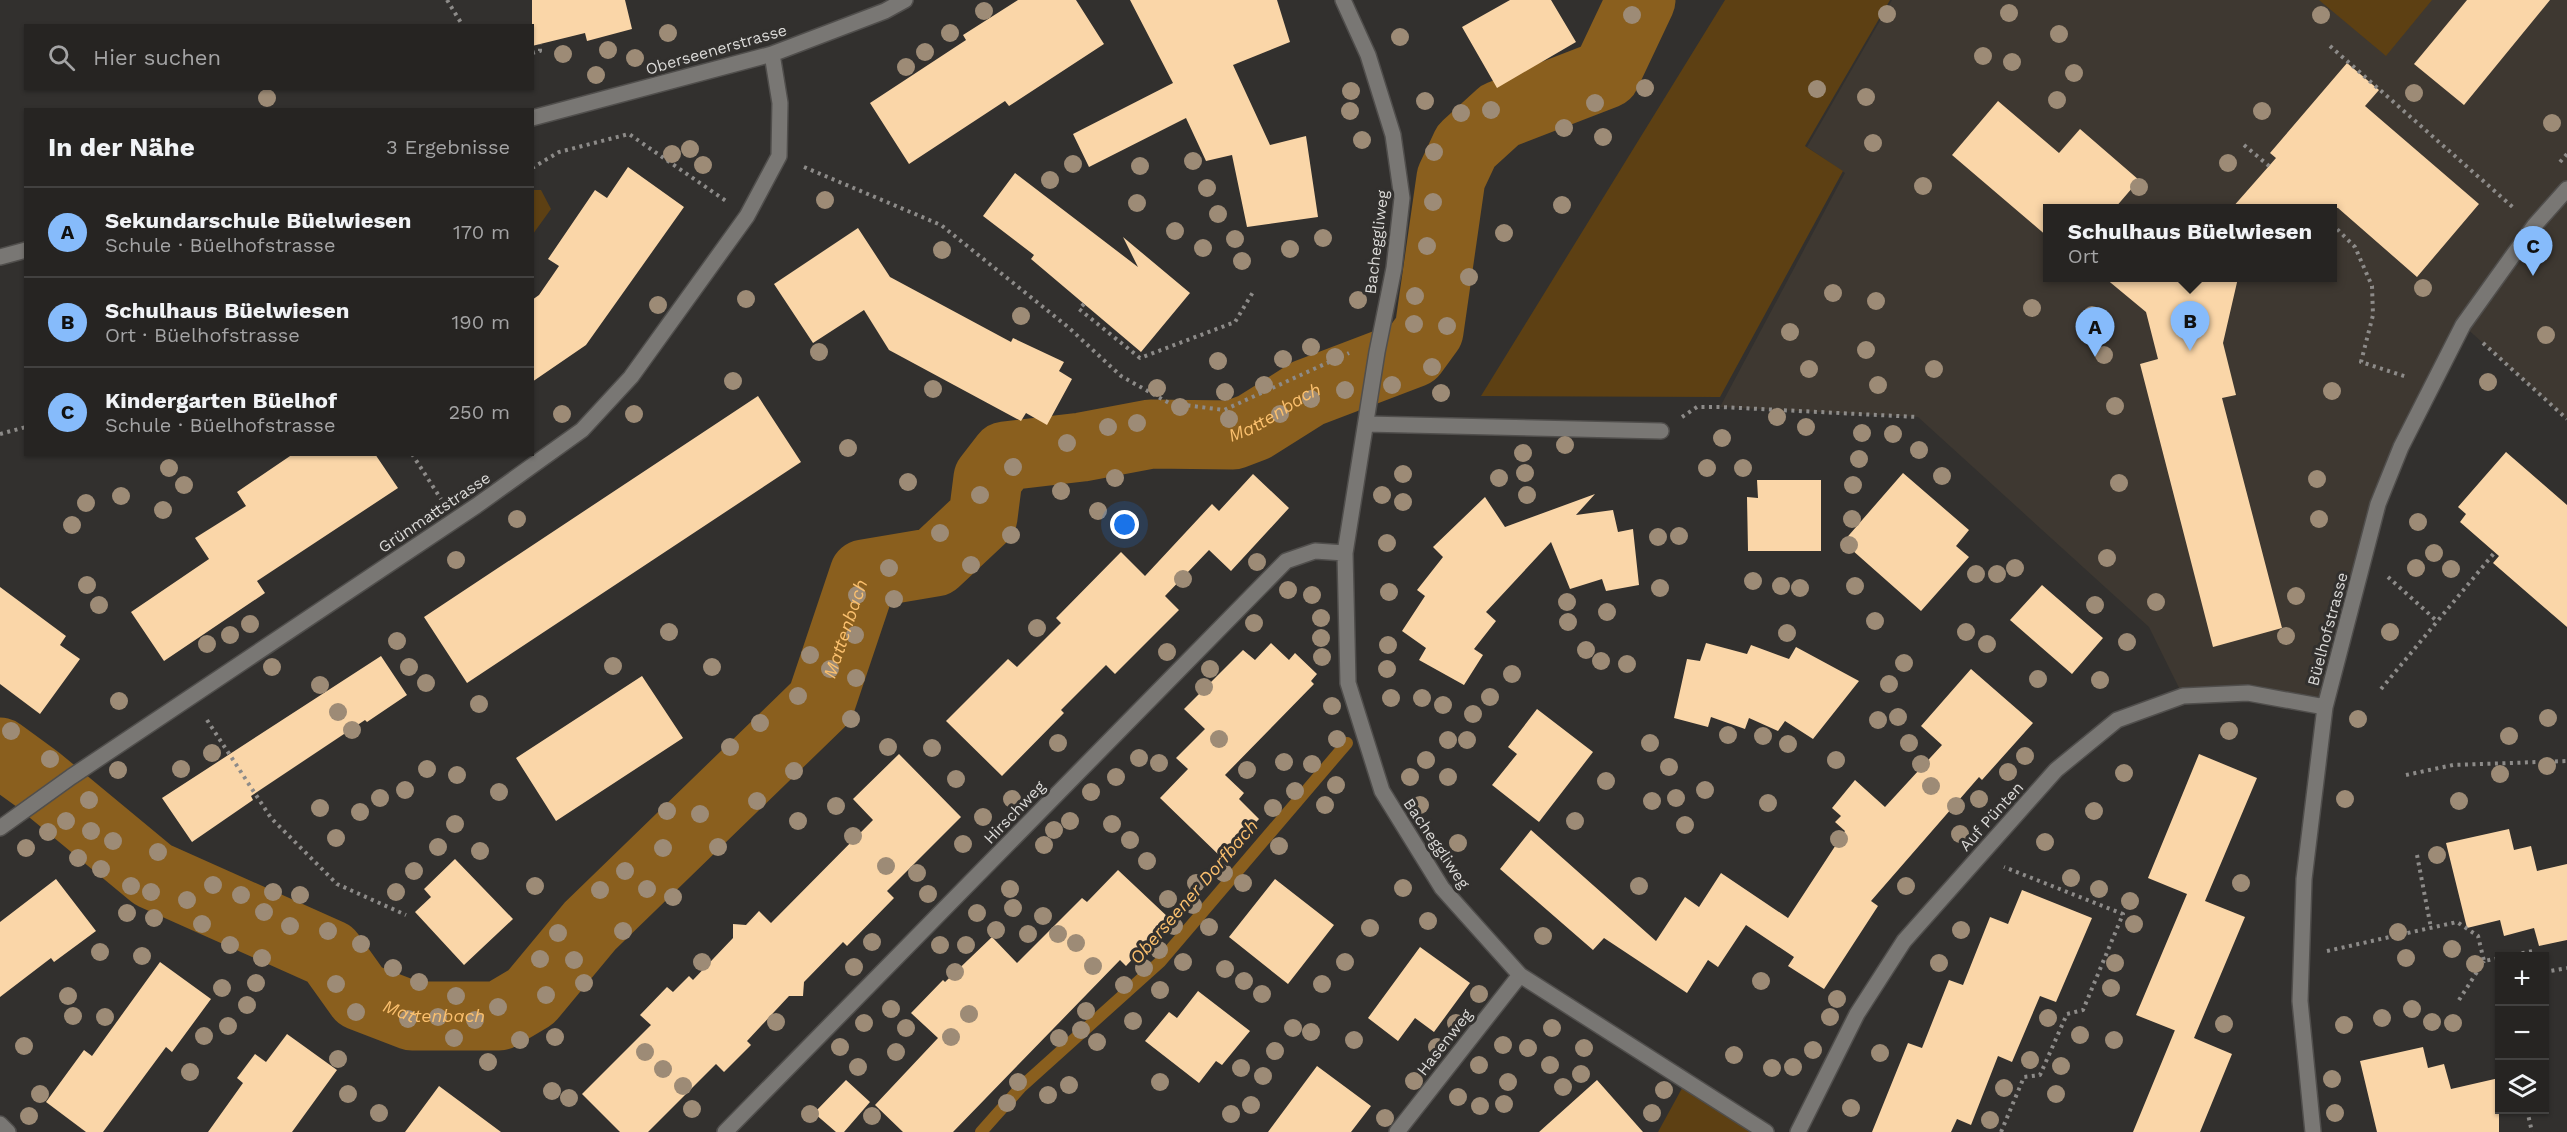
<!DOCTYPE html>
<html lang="de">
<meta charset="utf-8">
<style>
:root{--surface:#262422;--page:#2e2c2a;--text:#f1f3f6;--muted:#a4a4a5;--line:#424140;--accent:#86bbfb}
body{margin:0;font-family:"Work Sans",sans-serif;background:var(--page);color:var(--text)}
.controls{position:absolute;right:18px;bottom:18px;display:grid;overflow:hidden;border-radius:0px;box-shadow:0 2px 4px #0004}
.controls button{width:54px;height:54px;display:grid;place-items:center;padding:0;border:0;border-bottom:2px solid var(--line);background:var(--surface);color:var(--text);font:30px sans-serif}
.you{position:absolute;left:1125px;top:525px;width:21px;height:21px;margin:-15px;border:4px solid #fff;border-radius:50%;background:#1a73e8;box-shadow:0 0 0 9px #1a73e833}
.badge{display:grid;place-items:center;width:39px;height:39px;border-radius:50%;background:var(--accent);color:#111;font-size:20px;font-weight:700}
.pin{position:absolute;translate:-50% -50px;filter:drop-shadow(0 2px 3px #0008)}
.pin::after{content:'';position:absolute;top:32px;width:21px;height:18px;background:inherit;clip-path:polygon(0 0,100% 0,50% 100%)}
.popup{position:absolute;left:2043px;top:204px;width:294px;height:78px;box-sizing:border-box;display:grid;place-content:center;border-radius:0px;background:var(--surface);filter:drop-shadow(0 2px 4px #0005);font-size:20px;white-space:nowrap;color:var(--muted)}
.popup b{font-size:22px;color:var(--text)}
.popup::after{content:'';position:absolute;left:50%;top:100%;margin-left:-12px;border:12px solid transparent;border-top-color:var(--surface)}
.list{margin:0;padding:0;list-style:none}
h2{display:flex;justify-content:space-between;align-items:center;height:78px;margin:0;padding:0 24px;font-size:26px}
h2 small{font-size:20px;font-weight:400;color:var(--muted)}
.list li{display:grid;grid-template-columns:39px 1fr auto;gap:18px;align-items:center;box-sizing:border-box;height:90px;padding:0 24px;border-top:2px solid var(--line)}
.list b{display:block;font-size:22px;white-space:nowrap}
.list p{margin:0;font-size:20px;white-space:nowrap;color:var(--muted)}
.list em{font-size:20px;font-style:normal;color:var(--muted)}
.icon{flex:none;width:33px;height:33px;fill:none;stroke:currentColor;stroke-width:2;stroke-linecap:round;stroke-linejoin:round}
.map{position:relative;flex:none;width:2567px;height:1132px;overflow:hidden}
.search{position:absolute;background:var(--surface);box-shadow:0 2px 4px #0004;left:24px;top:24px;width:510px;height:66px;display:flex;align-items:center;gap:15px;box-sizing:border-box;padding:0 21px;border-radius:0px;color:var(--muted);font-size:22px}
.panel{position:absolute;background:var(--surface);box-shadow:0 2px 4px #0004;left:24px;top:108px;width:510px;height:348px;border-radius:0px}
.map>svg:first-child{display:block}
</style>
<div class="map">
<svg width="2567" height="1132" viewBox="0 0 2567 1132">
<rect width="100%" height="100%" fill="#32302e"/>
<path fill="#3e3831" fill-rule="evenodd" d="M 1892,0 L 2567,0 L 2567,419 L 2463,325 L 2401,447 L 2325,707 L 2302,702 L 2183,696 L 2149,627 L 1918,417 L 1720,407 L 1845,173 L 1807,147 ZM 2048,208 L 2332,208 L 2332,278 L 2048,278 Z"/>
<path fill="#5d4013" d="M 1725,0 L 1890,0 L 1805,146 L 1843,171 L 1720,397 L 1481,396 Z
M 2319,0 L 2432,0 L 2386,56 Z
M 533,190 L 541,190 L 551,209 L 533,234 Z
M 1686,1081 L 1766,1132 L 1658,1132 Z"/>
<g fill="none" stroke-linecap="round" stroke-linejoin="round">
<path stroke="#8a5f1e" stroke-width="12" d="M 981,1132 L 1021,1087 L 1160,962 L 1347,743"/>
<path stroke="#8a5f1e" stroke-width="69" id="s1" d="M 0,752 L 37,779 L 153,875 L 330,954 L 360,996 L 412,1016 L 499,1016 L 531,997 L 590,926 L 821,702 L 864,574 L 935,562 L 983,517 L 988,478 L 1005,456 L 1082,447 L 1151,434 L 1233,435 L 1254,427 L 1308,393 L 1413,353 L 1429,331 L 1451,178 L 1466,146 L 1500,115 L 1606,74 L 1641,0"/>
</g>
<path fill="#fad6a8" d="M 532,0 L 625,0 L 632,29 L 587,41 L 585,33 L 532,46 Z
M 1018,0 L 1076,0 L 1104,44 L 1009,106 L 1005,101 L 909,164 L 870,103 L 966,40 L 963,35 Z
M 1130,0 L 1277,0 L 1290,42 L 1233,65 L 1270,145 L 1306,136 L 1318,217 L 1247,227 L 1232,155 L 1206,161 L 1186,118 L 1089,167 L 1073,134 L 1173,83 Z
M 1510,0 L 1551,0 L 1576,42 L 1497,88 L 1462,27 Z
M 2467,0 L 2550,0 L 2464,105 L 2414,64 Z
M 2347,63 L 2379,90 L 2365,106 L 2479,204 L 2417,277 L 2338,208 L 2232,208 L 2276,158 L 2270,153 Z
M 1998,101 L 2059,153 L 2080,129 L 2139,180 L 2115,208 L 2048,208 L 2048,237 L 1952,155 Z
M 628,167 L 684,207 L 586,345 L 532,382 L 532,300 L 539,295 L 559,266 L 548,259 L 595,190 L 607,198 Z
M 1015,173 L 1138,267 L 1123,237 L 1190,293 L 1141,352 L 1031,259 L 1034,255 L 983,216 Z
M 858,228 L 890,277 L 1011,342 L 1013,338 L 1064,362 L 1059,371 L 1072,379 L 1047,425 L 1026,413 L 1021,421 L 889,350 L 864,310 L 813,343 L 774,284 Z
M 2105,278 L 2238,278 L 2223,343 L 2236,395 L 2222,398 L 2282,628 L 2213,647 L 2140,364 L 2158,359 L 2146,312 Z
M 758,396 L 801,462 L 467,683 L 424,617 Z
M 2506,452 L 2567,505 L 2567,627 L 2493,563 L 2499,556 L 2460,522 L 2466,514 L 2458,507 Z
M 293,454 L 375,454 L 398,488 L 257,581 L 265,593 L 164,661 L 131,612 L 209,559 L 195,538 L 246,506 L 237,492 Z
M 1903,473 L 1969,530 L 1956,546 L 1969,557 L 1921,611 L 1843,542 Z
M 1253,474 L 1289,508 L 1231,571 L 1209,550 L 1165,596 L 1179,610 L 1115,674 L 1106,665 L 1061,710 L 1064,713 L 1002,776 L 946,721 L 1008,659 L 1017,667 L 1061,623 L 1056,618 L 1121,552 L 1145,576 L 1212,504 L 1219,511 Z
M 1757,480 L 1821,480 L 1821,551 L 1748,551 L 1747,497 L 1758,498 Z
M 1595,494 L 1576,515 L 1613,510 L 1618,532 L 1633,529 L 1639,585 L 1606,591 L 1602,579 L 1570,589 L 1551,542 L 1486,612 L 1496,621 L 1474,649 L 1483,655 L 1464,685 L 1419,660 L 1426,648 L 1402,631 L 1425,596 L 1417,590 L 1443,557 L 1433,547 L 1485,497 L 1505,527 Z
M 2042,585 L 2103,638 L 2072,674 L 2010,620 Z
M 0,587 L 66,636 L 60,645 L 80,659 L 40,714 L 0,684 Z
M 1271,643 L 1289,660 L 1295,653 L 1317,674 L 1311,681 L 1314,684 L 1225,775 L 1244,793 L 1239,799 L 1259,819 L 1222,858 L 1160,798 L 1188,769 L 1176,758 L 1205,729 L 1184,709 L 1243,650 L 1255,660 Z
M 1706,643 L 1747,654 L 1751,645 L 1789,659 L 1796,647 L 1859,681 L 1813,739 L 1785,721 L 1778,731 L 1749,718 L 1745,729 L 1711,717 L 1708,727 L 1674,718 L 1687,659 L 1700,661 Z
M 381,656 L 407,695 L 367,722 L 365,720 L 251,796 L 253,800 L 192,842 L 162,798 Z
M 1971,669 L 2033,723 L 1982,780 L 1979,777 L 1871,901 L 1878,906 L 1824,989 L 1788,966 L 1794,957 L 1746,925 L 1718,967 L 1708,960 L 1687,993 L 1604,938 L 1593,950 L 1500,869 L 1531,830 L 1656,941 L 1685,897 L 1699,907 L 1721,873 L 1788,918 L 1845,831 L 1835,822 L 1841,816 L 1832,808 L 1855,780 L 1885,807 L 1942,745 L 1921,726 Z
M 642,676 L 683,738 L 556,821 L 516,758 Z
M 1537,709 L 1593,752 L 1539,822 L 1492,785 L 1517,754 L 1508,747 Z
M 899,754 L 961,817 L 887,891 L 894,898 L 847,946 L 843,942 L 804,982 L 803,996 L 789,996 L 747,1041 L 751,1045 L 724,1072 L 716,1064 L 648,1132 L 620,1132 L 582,1094 L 651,1025 L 640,1015 L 667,987 L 673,992 L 689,976 L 693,980 L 733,938 L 733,924 L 746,925 L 759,911 L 771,923 L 873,820 L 853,799 Z
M 2199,754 L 2257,778 L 2205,901 L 2245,917 L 2194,1038 L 2136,1015 L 2187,894 L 2148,878 Z
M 2509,829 L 2514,850 L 2531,846 L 2537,871 L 2567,864 L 2567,940 L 2539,946 L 2534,928 L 2504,936 L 2500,920 L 2467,928 L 2446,843 Z
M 455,859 L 513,919 L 464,965 L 415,912 L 431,897 L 424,889 Z
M 1118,870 L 1170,919 L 1126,966 L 1120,960 L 953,1132 L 903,1132 L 875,1105 L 938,1038 L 911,1013 L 943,980 L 945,982 L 992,937 L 1017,963 L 1082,898 L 1087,902 Z
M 56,879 L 96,931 L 54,962 L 51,958 L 0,997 L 0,922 Z
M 1275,879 L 1334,925 L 1288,984 L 1229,937 Z
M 2022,890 L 2092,918 L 2056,1002 L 2040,996 L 2012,1062 L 1998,1056 L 1971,1125 L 1957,1119 L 1951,1132 L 1872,1132 L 1908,1043 L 1922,1048 L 1949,980 L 1963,985 L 1990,917 L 2008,924 Z
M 1420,947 L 1470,983 L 1434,1032 L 1415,1018 L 1398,1041 L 1368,1018 Z
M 160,962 L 211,999 L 172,1052 L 166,1047 L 103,1132 L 86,1132 L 46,1102 L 84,1050 L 92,1056 Z
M 1198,991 L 1250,1031 L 1222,1065 L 1216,1061 L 1199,1083 L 1145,1041 L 1169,1012 L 1177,1018 Z
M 2175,1030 L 2232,1054 L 2200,1132 L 2133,1132 Z
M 287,1034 L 337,1070 L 292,1132 L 208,1132 L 243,1083 L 237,1078 L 255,1054 L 266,1062 Z
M 2423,1047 L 2428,1068 L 2444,1064 L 2451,1089 L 2499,1078 L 2499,1132 L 2377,1132 L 2360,1061 Z
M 1317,1066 L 1371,1106 L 1351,1132 L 1268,1132 Z
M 846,1080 L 870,1102 L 844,1132 L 836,1132 L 814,1113 Z
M 1597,1080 L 1643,1132 L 1539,1132 Z
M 439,1086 L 501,1132 L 405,1132 Z"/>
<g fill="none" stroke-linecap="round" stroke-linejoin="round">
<defs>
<path id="street" d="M 1343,0 L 1368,55 L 1393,135 L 1402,198 L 1394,268 L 1377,352 L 1345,553 L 1348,683 L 1382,791 L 1442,888 L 1520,975 L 1766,1132
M 532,118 L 772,54 L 885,11 L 905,0
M 0,257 L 26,250
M 1366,424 L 1661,431
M 0,828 L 71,777 L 476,506 L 582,430 L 631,377 L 747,216 L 779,156 L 780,103 L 772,54
M 0,1124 L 8,1132
M 725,1132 L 1286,561 L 1315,551 L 1345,553
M 1397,1132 L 1520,975
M 1798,1132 L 1857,1014 L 1904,941 L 2056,770 L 2117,720 L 2183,696 L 2248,693 L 2325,707
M 2313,1132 L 2300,1001 L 2304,879 L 2325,707 L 2378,504 L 2401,447 L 2463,325 L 2534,226 L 2567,189"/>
</defs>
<use href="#street" stroke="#504e4c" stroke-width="18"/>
<path stroke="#8d8b89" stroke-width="4" stroke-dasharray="3 4.5" stroke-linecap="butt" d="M 447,0 L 463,26
M 2330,46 L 2515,209
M 532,53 L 540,51 L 540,44
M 2244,145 L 2269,166
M 2560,162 L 2567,154
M 804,167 L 941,225 L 1068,327 L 1121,376 L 1169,403 L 1224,410 L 1349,353
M 532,168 L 559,152 L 629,134 L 726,201
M 2332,224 L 2355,247 L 2372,286 L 2373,315 L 2361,362 L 2407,377
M 1084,304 L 1079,309 L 1140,358 L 1235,322 L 1253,292
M 2483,343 L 2567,419
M 1682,417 L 1697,407 L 1720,407 L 1918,417
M 0,434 L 26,427
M 412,454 L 441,499
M 2388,577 L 2438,622
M 2381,689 L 2495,552
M 207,720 L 271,818 L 337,884 L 406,915
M 2406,775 L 2453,765 L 2567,761
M 2417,855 L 2431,928
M 2327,951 L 2457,922 L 2478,936 L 2484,961 L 2500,958
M 2507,956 L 2533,951 L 2534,956
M 2544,972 L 2567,968
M 2459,1000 L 2484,961
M 2527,1110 L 2532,1132
M 2001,1132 L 2024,1077 L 2040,1075 L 2067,1014 L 2083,1010 L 2123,914 L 2004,867"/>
<use href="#street" stroke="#797774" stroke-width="15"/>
</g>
<g fill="#9d8b76">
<circle cx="984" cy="11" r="9"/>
<circle cx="2009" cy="13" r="9"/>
<circle cx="1887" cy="14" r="9"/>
<circle cx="1632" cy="15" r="9"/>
<circle cx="2321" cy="15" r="9"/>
<circle cx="668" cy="33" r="9"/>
<circle cx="950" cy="33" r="9"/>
<circle cx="2059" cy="34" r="9"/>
<circle cx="1400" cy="37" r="9"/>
<circle cx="608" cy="50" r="9"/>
<circle cx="925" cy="52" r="9"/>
<circle cx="563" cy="54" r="9"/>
<circle cx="1983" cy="56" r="9"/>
<circle cx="635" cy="58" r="9"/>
<circle cx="2012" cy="62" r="9"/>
<circle cx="906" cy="67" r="9"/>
<circle cx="2074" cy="73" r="9"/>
<circle cx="596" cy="75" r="9"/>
<circle cx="1645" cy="88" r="9"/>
<circle cx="1817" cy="89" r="9"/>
<circle cx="1351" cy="91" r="9"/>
<circle cx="2414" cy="93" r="9"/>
<circle cx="1866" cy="97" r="9"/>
<circle cx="267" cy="98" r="9"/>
<circle cx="2057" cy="100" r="9"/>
<circle cx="1425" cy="101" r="9"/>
<circle cx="1595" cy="103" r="9"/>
<circle cx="1491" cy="110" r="9"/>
<circle cx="1350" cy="111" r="9"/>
<circle cx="2262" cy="111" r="9"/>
<circle cx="1461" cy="113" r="9"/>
<circle cx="2552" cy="123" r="9"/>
<circle cx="1564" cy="128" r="9"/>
<circle cx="1603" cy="137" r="9"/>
<circle cx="1362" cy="140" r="9"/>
<circle cx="1873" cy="143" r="9"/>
<circle cx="690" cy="149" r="9"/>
<circle cx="1434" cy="152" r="9"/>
<circle cx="672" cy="154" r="9"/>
<circle cx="1193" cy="161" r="9"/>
<circle cx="2228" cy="163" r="9"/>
<circle cx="1073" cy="164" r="9"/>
<circle cx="703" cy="165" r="9"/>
<circle cx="1140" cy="166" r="9"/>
<circle cx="1050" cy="180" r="9"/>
<circle cx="1923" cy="186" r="9"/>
<circle cx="2139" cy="187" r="9"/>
<circle cx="1207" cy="188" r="9"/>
<circle cx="825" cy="200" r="9"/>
<circle cx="1433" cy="202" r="9"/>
<circle cx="1137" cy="203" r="9"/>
<circle cx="1562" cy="205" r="9"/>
<circle cx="1218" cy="214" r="9"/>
<circle cx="1175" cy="231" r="9"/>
<circle cx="1504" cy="233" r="9"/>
<circle cx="1323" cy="238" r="9"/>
<circle cx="1235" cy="239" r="9"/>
<circle cx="1427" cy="246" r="9"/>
<circle cx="1203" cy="248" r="9"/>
<circle cx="1290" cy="249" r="9"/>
<circle cx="942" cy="250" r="9"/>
<circle cx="1242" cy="261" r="9"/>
<circle cx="1469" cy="277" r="9"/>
<circle cx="2423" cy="288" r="9"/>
<circle cx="1833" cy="293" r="9"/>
<circle cx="1415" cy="296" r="9"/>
<circle cx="746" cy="299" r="9"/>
<circle cx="1358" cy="300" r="9"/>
<circle cx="1876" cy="301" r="9"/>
<circle cx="658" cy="305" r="9"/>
<circle cx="2032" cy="308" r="9"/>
<circle cx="2092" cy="315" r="9"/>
<circle cx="1021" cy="316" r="9"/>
<circle cx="1414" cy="324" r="9"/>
<circle cx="1447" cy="326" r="9"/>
<circle cx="1790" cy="332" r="9"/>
<circle cx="2546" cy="335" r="9"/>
<circle cx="1311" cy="347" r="9"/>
<circle cx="1866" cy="350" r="9"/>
<circle cx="819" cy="352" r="9"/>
<circle cx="2104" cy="355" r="9"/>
<circle cx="1335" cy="357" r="9"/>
<circle cx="1283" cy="359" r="9"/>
<circle cx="1218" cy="361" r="9"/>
<circle cx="1432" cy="367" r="9"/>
<circle cx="1809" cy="369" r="9"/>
<circle cx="1934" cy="369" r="9"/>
<circle cx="733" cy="381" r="9"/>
<circle cx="2488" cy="382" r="9"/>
<circle cx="1264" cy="385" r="9"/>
<circle cx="1392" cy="385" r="9"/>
<circle cx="1878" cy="385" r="9"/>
<circle cx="1157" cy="388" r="9"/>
<circle cx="933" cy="389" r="9"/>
<circle cx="1345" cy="390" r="9"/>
<circle cx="2332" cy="391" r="9"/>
<circle cx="1225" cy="392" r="9"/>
<circle cx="1441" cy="393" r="9"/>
<circle cx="1311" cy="399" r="9"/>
<circle cx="2115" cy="406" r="9"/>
<circle cx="1180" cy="407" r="9"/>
<circle cx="562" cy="414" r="9"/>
<circle cx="634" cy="414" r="9"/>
<circle cx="1280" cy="414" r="9"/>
<circle cx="1777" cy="417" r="9"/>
<circle cx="1229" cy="419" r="9"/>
<circle cx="1137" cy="423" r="9"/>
<circle cx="1108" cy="427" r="9"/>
<circle cx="1806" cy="427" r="9"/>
<circle cx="1862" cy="433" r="9"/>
<circle cx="1893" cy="434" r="9"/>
<circle cx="1722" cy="438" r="9"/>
<circle cx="1067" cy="443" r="9"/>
<circle cx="1565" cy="445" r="9"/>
<circle cx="848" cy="448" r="9"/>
<circle cx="1919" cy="450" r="9"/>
<circle cx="1523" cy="453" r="9"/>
<circle cx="1859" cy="459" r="9"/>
<circle cx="1013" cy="467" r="9"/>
<circle cx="169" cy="468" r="9"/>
<circle cx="1707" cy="468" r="9"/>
<circle cx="1743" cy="468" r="9"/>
<circle cx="1525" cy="473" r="9"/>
<circle cx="1403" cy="474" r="9"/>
<circle cx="1942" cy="476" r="9"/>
<circle cx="1115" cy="478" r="9"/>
<circle cx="1499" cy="478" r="9"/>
<circle cx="2317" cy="479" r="9"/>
<circle cx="908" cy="482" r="9"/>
<circle cx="2119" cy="483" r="9"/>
<circle cx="184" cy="485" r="9"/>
<circle cx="1853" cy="485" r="9"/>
<circle cx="1061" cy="491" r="9"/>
<circle cx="980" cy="495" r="9"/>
<circle cx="1382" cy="495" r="9"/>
<circle cx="1527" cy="495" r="9"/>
<circle cx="121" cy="496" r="9"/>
<circle cx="1403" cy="502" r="9"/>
<circle cx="86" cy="503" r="9"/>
<circle cx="163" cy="510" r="9"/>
<circle cx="1098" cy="511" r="9"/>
<circle cx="517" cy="519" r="9"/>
<circle cx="1852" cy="519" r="9"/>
<circle cx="2319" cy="519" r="9"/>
<circle cx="2418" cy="522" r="9"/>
<circle cx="72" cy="525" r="9"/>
<circle cx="940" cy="533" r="9"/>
<circle cx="1011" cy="535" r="9"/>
<circle cx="1679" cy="536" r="9"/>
<circle cx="1658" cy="537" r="9"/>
<circle cx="1387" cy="543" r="9"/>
<circle cx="1849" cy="545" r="9"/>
<circle cx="2434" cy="553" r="9"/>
<circle cx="2107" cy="558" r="9"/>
<circle cx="456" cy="560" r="9"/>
<circle cx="1257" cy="562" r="9"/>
<circle cx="971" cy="565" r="9"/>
<circle cx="889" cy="568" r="9"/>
<circle cx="2015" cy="568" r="9"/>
<circle cx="2416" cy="568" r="9"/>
<circle cx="2451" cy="569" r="9"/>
<circle cx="1976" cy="574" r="9"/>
<circle cx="1997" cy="574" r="9"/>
<circle cx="1183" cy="579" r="9"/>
<circle cx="1753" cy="581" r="9"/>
<circle cx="87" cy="585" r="9"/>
<circle cx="1781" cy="586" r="9"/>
<circle cx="1855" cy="586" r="9"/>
<circle cx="1660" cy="588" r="9"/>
<circle cx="1800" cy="588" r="9"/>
<circle cx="1288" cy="590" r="9"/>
<circle cx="1389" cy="592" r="9"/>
<circle cx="857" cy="595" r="9"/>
<circle cx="1312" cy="595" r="9"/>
<circle cx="2296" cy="596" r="9"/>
<circle cx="894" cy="599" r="9"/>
<circle cx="1567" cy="602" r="9"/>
<circle cx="2156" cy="602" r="9"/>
<circle cx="99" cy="605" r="9"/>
<circle cx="2095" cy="605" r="9"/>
<circle cx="1607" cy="612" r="9"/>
<circle cx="1321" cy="618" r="9"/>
<circle cx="1875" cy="621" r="9"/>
<circle cx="1568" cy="622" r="9"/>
<circle cx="1254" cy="623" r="9"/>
<circle cx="250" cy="624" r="9"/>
<circle cx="1037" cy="628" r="9"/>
<circle cx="669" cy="632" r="9"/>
<circle cx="1966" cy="632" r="9"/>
<circle cx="2390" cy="632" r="9"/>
<circle cx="1787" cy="633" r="9"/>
<circle cx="230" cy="635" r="9"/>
<circle cx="855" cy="635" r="9"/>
<circle cx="2286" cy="636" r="9"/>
<circle cx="1321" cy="638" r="9"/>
<circle cx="397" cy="641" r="9"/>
<circle cx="2127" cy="642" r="9"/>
<circle cx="207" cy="644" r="9"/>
<circle cx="1987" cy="644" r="9"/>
<circle cx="1388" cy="645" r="9"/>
<circle cx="1586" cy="650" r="9"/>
<circle cx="1167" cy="652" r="9"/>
<circle cx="810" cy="655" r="9"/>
<circle cx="1322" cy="657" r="9"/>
<circle cx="1601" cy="661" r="9"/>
<circle cx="1904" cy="663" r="9"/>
<circle cx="1627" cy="664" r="9"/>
<circle cx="613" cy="666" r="9"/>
<circle cx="272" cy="667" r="9"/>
<circle cx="409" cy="667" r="9"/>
<circle cx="712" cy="667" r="9"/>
<circle cx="830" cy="669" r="9"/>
<circle cx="1210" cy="669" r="9"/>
<circle cx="1387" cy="669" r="9"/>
<circle cx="1512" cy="674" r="9"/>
<circle cx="856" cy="678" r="9"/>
<circle cx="2038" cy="679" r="9"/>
<circle cx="2100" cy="680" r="9"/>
<circle cx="426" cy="683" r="9"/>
<circle cx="1889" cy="684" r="9"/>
<circle cx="320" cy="685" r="9"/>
<circle cx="1204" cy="687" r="9"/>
<circle cx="798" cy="696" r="9"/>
<circle cx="1490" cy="697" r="9"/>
<circle cx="1391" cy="698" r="9"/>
<circle cx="1422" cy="698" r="9"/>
<circle cx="119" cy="701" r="9"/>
<circle cx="479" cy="704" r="9"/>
<circle cx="1443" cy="705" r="9"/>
<circle cx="1332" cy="706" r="9"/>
<circle cx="338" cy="712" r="9"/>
<circle cx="1473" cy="714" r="9"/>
<circle cx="1898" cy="717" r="9"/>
<circle cx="2548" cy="718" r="9"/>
<circle cx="851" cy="719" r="9"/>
<circle cx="2358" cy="719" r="9"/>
<circle cx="1878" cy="720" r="9"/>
<circle cx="760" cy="723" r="9"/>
<circle cx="352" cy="730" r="9"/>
<circle cx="11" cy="731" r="9"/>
<circle cx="2229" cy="731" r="9"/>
<circle cx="1728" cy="735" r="9"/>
<circle cx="1763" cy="736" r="9"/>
<circle cx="2509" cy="736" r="9"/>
<circle cx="1219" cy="739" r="9"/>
<circle cx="1337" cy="739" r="9"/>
<circle cx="1448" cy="740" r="9"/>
<circle cx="1467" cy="740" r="9"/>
<circle cx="1058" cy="743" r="9"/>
<circle cx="1650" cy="743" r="9"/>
<circle cx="1909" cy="743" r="9"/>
<circle cx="1788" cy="744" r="9"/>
<circle cx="730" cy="747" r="9"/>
<circle cx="888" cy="747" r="9"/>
<circle cx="932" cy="748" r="9"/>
<circle cx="212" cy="753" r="9"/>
<circle cx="2025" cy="756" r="9"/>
<circle cx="1139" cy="758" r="9"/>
<circle cx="50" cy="759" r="9"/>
<circle cx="1426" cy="760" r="9"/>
<circle cx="1836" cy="760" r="9"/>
<circle cx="1284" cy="762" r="9"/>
<circle cx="1159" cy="763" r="9"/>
<circle cx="1312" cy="764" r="9"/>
<circle cx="1921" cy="764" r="9"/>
<circle cx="2547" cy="766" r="9"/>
<circle cx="1669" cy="767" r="9"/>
<circle cx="181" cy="769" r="9"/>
<circle cx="427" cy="769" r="9"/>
<circle cx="118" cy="770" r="9"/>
<circle cx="1247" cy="770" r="9"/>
<circle cx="794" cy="771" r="9"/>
<circle cx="2008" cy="772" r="9"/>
<circle cx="2124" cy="773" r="9"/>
<circle cx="2500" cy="774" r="9"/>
<circle cx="457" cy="775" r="9"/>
<circle cx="1116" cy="777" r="9"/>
<circle cx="1410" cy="777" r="9"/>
<circle cx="1448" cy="777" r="9"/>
<circle cx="956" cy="779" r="9"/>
<circle cx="1606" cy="781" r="9"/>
<circle cx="1336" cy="785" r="9"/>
<circle cx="1931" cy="786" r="9"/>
<circle cx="405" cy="790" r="9"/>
<circle cx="1705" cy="790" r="9"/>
<circle cx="1295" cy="791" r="9"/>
<circle cx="499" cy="792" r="9"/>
<circle cx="1091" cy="792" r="9"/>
<circle cx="380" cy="798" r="9"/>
<circle cx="1676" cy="798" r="9"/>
<circle cx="1012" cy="799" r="9"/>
<circle cx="1979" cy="799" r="9"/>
<circle cx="2345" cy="799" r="9"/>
<circle cx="89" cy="800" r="9"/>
<circle cx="757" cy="801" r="9"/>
<circle cx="1652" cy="801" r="9"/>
<circle cx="2459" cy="801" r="9"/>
<circle cx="1768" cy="803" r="9"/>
<circle cx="1325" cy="805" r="9"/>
<circle cx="1420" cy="805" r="9"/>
<circle cx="836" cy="806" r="9"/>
<circle cx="1956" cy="806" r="9"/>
<circle cx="320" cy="808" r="9"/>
<circle cx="1273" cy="808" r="9"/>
<circle cx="667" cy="811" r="9"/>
<circle cx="2094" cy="811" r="9"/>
<circle cx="360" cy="812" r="9"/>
<circle cx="700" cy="814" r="9"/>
<circle cx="983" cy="817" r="9"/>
<circle cx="66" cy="821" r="9"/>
<circle cx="798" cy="821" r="9"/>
<circle cx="1070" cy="821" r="9"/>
<circle cx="1575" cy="821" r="9"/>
<circle cx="455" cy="824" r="9"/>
<circle cx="1112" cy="824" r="9"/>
<circle cx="1685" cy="825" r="9"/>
<circle cx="1054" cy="830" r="9"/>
<circle cx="91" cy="831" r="9"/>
<circle cx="48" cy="832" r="9"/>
<circle cx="1960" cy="834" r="9"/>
<circle cx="853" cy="836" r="9"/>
<circle cx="336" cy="838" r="9"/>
<circle cx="1839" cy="839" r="9"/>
<circle cx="1130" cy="840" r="9"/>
<circle cx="113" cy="841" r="9"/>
<circle cx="2045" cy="842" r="9"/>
<circle cx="1458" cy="843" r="9"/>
<circle cx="963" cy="844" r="9"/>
<circle cx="1044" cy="845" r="9"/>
<circle cx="1279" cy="846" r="9"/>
<circle cx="438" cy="847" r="9"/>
<circle cx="718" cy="847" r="9"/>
<circle cx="26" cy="848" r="9"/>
<circle cx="663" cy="848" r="9"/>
<circle cx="480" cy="851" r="9"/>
<circle cx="158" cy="852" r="9"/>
<circle cx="2437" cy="855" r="9"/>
<circle cx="78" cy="858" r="9"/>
<circle cx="1147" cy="861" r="9"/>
<circle cx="886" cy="866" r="9"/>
<circle cx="101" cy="869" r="9"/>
<circle cx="414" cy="871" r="9"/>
<circle cx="625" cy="871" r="9"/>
<circle cx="917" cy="873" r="9"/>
<circle cx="1224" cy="873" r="9"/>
<circle cx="2071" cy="878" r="9"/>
<circle cx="1196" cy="883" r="9"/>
<circle cx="1243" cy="883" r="9"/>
<circle cx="2241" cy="883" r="9"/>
<circle cx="213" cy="885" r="9"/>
<circle cx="131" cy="886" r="9"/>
<circle cx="535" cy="886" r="9"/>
<circle cx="1639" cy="886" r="9"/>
<circle cx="1906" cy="886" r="9"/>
<circle cx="1403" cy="888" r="9"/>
<circle cx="647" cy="889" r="9"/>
<circle cx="1010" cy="889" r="9"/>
<circle cx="2099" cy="889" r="9"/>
<circle cx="600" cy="890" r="9"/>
<circle cx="151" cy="892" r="9"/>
<circle cx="273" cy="892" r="9"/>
<circle cx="396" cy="892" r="9"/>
<circle cx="928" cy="894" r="9"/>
<circle cx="241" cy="895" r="9"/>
<circle cx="300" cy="895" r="9"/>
<circle cx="673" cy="897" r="9"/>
<circle cx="1168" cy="899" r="9"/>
<circle cx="187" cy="900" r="9"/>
<circle cx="2130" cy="901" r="9"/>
<circle cx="1193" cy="905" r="9"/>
<circle cx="1013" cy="908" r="9"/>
<circle cx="264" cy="912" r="9"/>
<circle cx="127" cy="913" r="9"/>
<circle cx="977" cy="913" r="9"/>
<circle cx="1043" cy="916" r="9"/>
<circle cx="154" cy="918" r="9"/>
<circle cx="1428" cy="921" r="9"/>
<circle cx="202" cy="924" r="9"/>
<circle cx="2134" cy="924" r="9"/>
<circle cx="290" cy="926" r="9"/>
<circle cx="1174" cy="926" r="9"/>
<circle cx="1209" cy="927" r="9"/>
<circle cx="1370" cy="928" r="9"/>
<circle cx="996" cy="930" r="9"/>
<circle cx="1961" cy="930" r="9"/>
<circle cx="328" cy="931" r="9"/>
<circle cx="623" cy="931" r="9"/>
<circle cx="2398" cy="932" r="9"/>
<circle cx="558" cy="933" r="9"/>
<circle cx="1028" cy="934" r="9"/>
<circle cx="1058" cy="934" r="9"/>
<circle cx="1543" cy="936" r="9"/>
<circle cx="872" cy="942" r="9"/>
<circle cx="1076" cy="943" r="9"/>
<circle cx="361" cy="944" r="9"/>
<circle cx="230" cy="945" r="9"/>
<circle cx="940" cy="945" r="9"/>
<circle cx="966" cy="945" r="9"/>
<circle cx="2452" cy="949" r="9"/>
<circle cx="1159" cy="950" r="9"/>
<circle cx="100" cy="952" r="9"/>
<circle cx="142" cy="956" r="9"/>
<circle cx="262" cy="958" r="9"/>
<circle cx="2406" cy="958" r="9"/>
<circle cx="540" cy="959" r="9"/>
<circle cx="574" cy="960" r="9"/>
<circle cx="702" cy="962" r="9"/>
<circle cx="1183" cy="962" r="9"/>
<circle cx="1345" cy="962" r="9"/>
<circle cx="1939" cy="963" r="9"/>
<circle cx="2115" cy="963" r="9"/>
<circle cx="2475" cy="964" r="9"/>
<circle cx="1093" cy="966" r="9"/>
<circle cx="854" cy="967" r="9"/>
<circle cx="393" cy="968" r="9"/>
<circle cx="1144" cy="968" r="9"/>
<circle cx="1225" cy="969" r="9"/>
<circle cx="955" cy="972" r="9"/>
<circle cx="1244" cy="981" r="9"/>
<circle cx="1761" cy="981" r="9"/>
<circle cx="419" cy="982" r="9"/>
<circle cx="256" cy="983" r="9"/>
<circle cx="584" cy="983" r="9"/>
<circle cx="336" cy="984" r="9"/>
<circle cx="1322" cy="984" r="9"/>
<circle cx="1124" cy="985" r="9"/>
<circle cx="222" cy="988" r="9"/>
<circle cx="2111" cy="988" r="9"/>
<circle cx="1160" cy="990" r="9"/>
<circle cx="1262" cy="994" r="9"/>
<circle cx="1479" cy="994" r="9"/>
<circle cx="546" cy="995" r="9"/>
<circle cx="68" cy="996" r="9"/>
<circle cx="456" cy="996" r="9"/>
<circle cx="1837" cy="999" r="9"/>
<circle cx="247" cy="1005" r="9"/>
<circle cx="498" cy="1007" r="9"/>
<circle cx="891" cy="1009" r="9"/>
<circle cx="2412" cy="1009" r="9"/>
<circle cx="1086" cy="1011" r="9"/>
<circle cx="356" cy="1012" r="9"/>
<circle cx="969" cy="1014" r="9"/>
<circle cx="73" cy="1016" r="9"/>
<circle cx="105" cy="1017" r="9"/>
<circle cx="438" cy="1017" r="9"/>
<circle cx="1830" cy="1017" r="9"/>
<circle cx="2048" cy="1018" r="9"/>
<circle cx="2382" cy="1018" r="9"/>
<circle cx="408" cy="1019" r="9"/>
<circle cx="475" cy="1020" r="9"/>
<circle cx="1133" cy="1021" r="9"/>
<circle cx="776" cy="1022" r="9"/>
<circle cx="2432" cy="1022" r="9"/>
<circle cx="864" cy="1023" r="9"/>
<circle cx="1456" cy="1023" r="9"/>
<circle cx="2453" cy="1023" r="9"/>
<circle cx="2224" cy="1024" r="9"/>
<circle cx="2344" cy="1025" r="9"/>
<circle cx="228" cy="1026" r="9"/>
<circle cx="906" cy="1028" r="9"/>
<circle cx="1293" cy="1028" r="9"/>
<circle cx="1552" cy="1028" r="9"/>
<circle cx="1081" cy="1030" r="9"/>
<circle cx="1311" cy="1032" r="9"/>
<circle cx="2080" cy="1035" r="9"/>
<circle cx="204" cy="1036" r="9"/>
<circle cx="555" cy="1037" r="9"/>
<circle cx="951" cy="1037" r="9"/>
<circle cx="454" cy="1038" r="9"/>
<circle cx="1059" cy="1038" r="9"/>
<circle cx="520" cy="1040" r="9"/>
<circle cx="1354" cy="1040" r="9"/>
<circle cx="2114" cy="1040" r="9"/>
<circle cx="1097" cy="1042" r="9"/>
<circle cx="1503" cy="1045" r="9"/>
<circle cx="24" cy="1046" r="9"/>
<circle cx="840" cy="1047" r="9"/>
<circle cx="1437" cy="1047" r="9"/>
<circle cx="1528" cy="1048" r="9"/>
<circle cx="1584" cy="1048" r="9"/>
<circle cx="1813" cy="1050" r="9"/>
<circle cx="1275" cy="1051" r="9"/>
<circle cx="645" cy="1052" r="9"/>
<circle cx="896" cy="1052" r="9"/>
<circle cx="1880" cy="1053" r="9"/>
<circle cx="1734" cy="1055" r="9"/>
<circle cx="338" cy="1059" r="9"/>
<circle cx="2030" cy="1060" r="9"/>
<circle cx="488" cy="1062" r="9"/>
<circle cx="1479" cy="1065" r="9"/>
<circle cx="1550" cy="1065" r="9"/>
<circle cx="2061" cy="1066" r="9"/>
<circle cx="858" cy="1067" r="9"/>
<circle cx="1793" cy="1067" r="9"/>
<circle cx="1241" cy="1068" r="9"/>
<circle cx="1772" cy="1068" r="9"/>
<circle cx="663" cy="1069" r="9"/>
<circle cx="190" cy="1072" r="9"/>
<circle cx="1581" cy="1074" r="9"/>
<circle cx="1263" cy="1076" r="9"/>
<circle cx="2332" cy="1079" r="9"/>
<circle cx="1414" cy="1081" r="9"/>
<circle cx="1018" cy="1082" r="9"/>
<circle cx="1160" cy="1082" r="9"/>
<circle cx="1508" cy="1082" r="9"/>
<circle cx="1069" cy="1085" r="9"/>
<circle cx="683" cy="1086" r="9"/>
<circle cx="1563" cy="1087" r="9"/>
<circle cx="2004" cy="1088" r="9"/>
<circle cx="1664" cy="1090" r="9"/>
<circle cx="552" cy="1091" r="9"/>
<circle cx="40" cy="1094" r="9"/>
<circle cx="348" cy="1094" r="9"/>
<circle cx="2056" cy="1094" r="9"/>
<circle cx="1048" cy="1095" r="9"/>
<circle cx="1458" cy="1097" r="9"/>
<circle cx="569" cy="1098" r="9"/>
<circle cx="1007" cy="1103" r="9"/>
<circle cx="1504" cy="1104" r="9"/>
<circle cx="1251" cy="1105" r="9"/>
<circle cx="1480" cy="1106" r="9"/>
<circle cx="1851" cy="1108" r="9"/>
<circle cx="692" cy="1109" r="9"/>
<circle cx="379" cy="1113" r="9"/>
<circle cx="1652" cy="1113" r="9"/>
<circle cx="2335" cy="1113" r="9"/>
<circle cx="810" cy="1114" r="9"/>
<circle cx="1231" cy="1114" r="9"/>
<circle cx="29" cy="1116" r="9"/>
<circle cx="872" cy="1116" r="9"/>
<circle cx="1385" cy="1118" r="9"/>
<circle cx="1990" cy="1120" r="9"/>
</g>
<g text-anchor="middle" stroke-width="6" stroke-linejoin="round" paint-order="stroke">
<g font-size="16" fill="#dad9d7" stroke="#32302e">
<text transform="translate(716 49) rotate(-16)" y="6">Oberseenerstrasse</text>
<text transform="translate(1376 242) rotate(-83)" y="6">Bacheggliweg</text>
<text transform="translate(434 512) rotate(-34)" y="6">Grünmattstrasse</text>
<text transform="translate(2327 629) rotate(-75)" y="6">Büelhofstrasse</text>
<text transform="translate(1014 812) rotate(-46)" y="6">Hirschweg</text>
<text transform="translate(1991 816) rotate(-48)" y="6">Auf Pünten</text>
<text transform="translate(1437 843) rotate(56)" y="6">Bacheggliweg</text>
<text transform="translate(1444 1042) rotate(-52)" y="6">Hasenweg</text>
</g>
<g font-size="18" font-style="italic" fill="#fbc06e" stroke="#32302e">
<text dy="6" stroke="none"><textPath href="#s1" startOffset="1653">Mattenbach</textPath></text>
<text dy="6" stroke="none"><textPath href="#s1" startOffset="1113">Mattenbach</textPath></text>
<text transform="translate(1194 892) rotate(-49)" y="6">Oberseener Dorfbach</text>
<text dy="6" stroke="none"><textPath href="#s1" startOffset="519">Mattenbach</textPath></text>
</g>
</g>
</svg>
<div class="controls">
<button>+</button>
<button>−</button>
<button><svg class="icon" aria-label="layers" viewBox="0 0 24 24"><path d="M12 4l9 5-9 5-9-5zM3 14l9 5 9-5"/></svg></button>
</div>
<div class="you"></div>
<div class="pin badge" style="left:2095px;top:357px">A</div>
<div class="pin badge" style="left:2190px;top:351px">B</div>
<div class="popup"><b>Schulhaus Büelwiesen</b>Ort</div>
<div class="pin badge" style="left:2533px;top:276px">C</div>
<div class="search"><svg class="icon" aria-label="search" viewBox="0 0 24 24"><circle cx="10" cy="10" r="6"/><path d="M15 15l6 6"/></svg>Hier suchen</div>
<section class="panel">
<h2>In der Nähe<small>3 Ergebnisse</small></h2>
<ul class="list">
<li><span class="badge">A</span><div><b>Sekundarschule Büelwiesen</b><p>Schule · Büelhofstrasse</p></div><em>170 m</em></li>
<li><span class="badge">B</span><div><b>Schulhaus Büelwiesen</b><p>Ort · Büelhofstrasse</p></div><em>190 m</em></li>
<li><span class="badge">C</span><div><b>Kindergarten Büelhof</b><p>Schule · Büelhofstrasse</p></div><em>250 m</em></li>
</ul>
</section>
</div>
